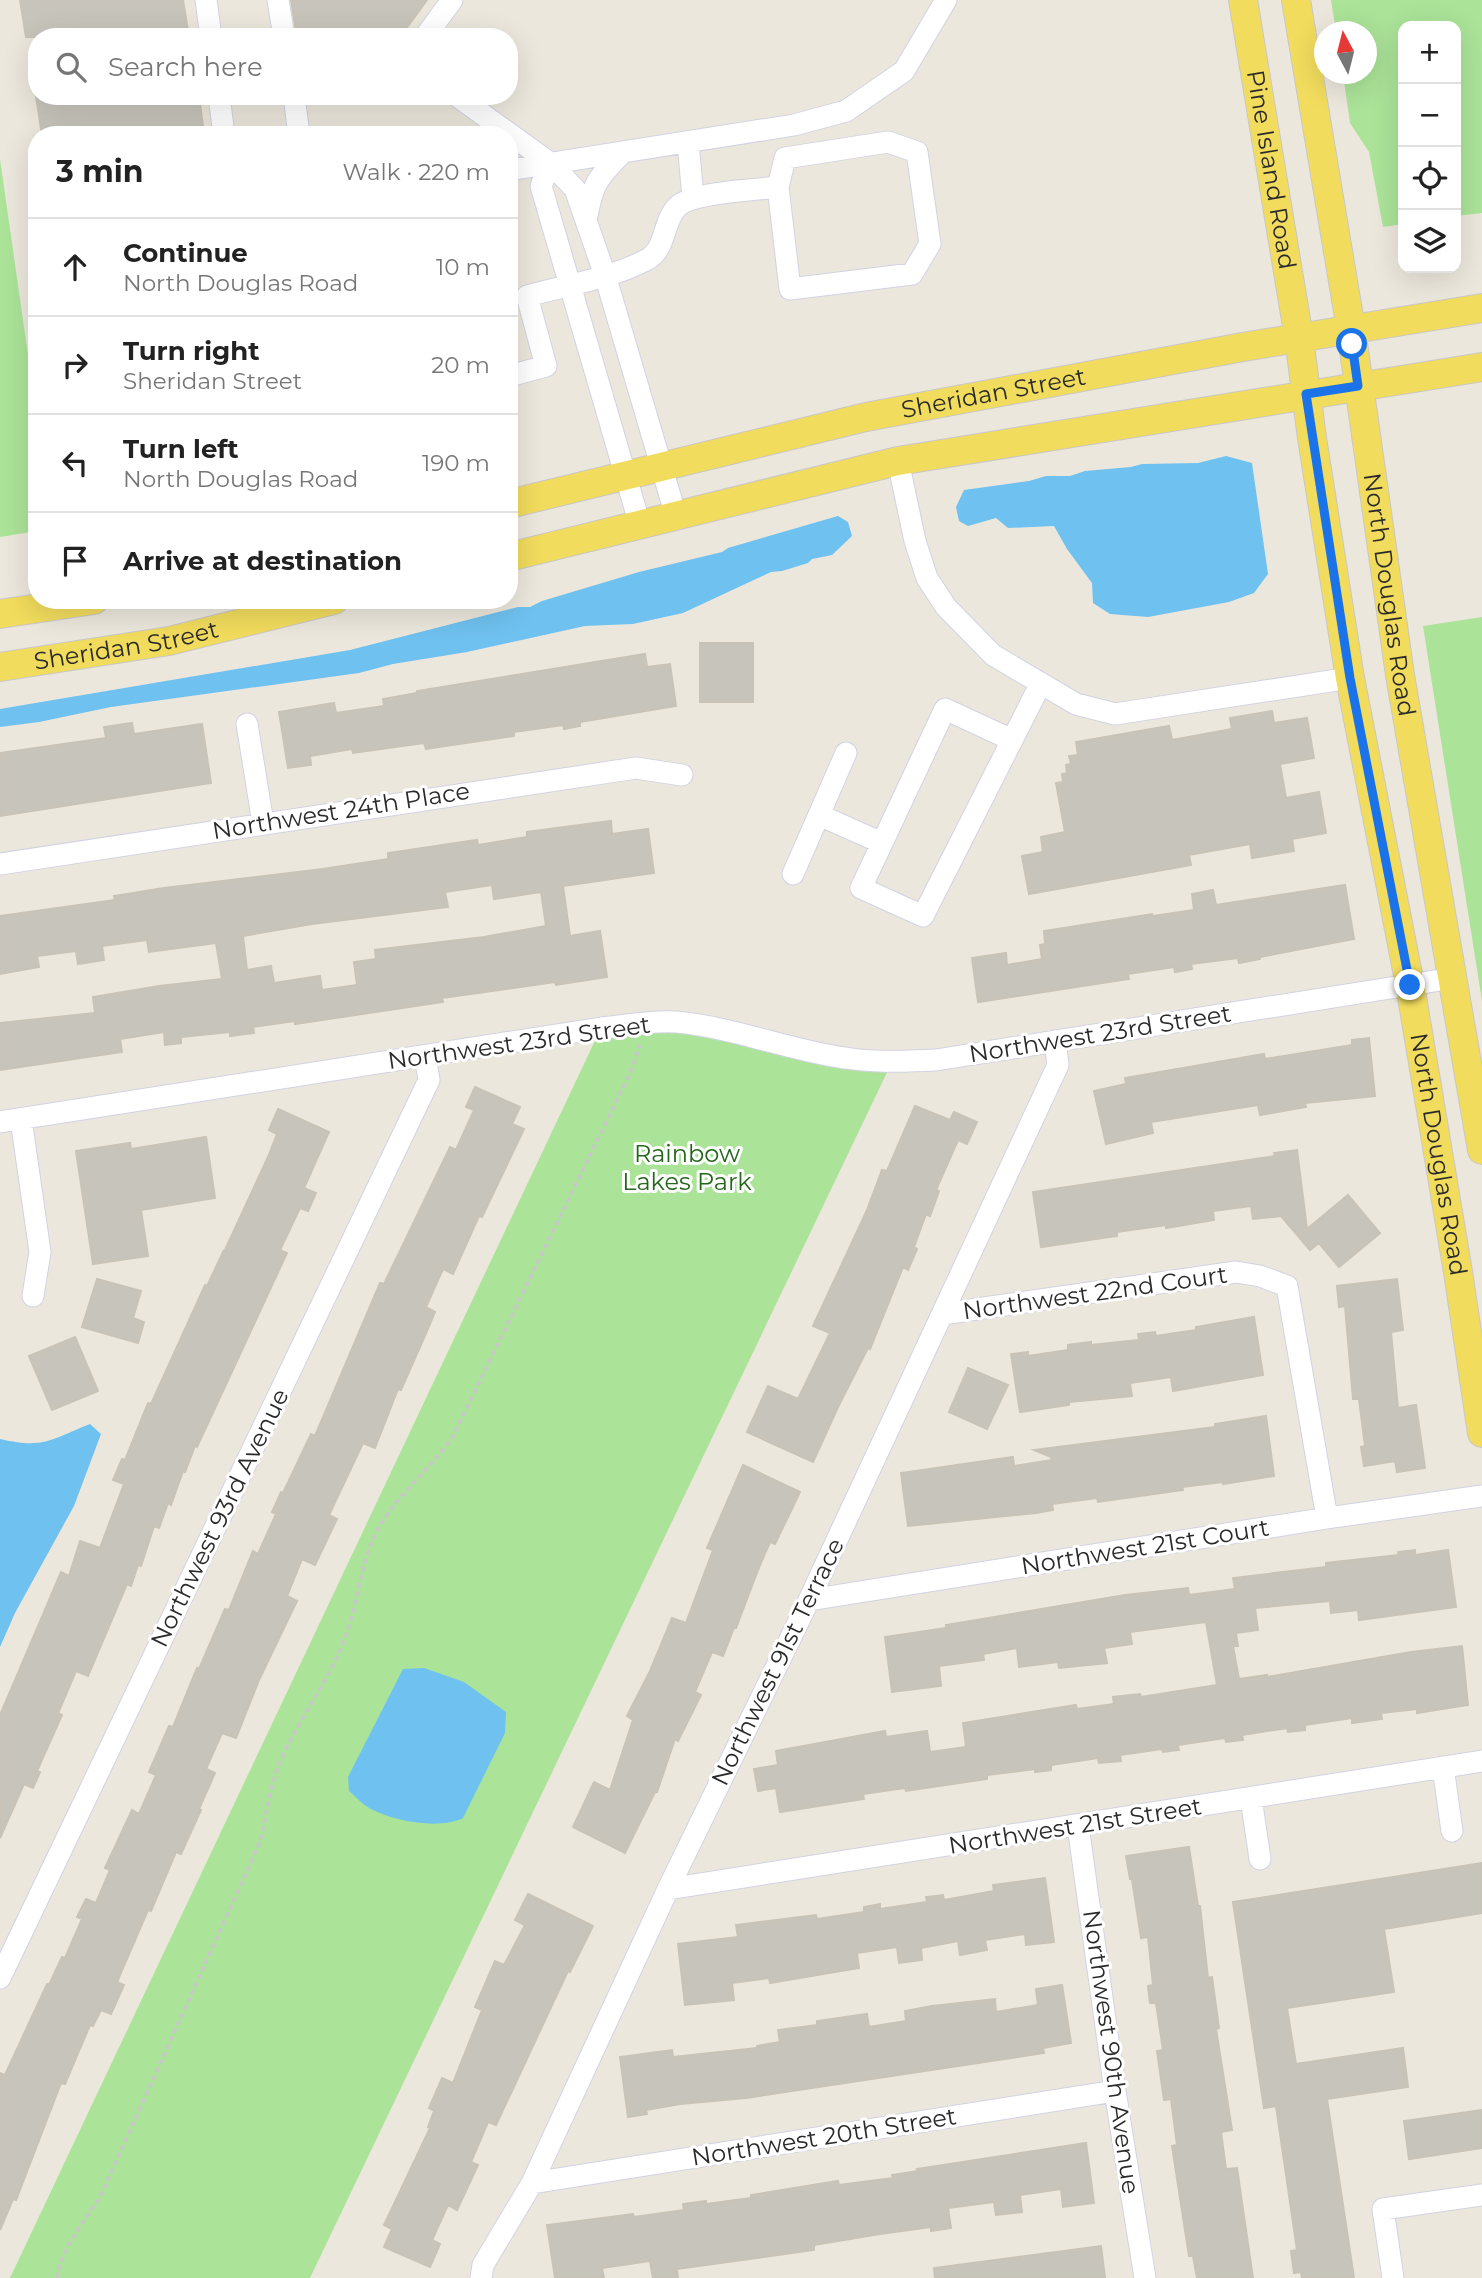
<!DOCTYPE html>
<meta charset="utf-8">
<style>
:root{--surface:#fff;--page:#f6f6f6;--text:#222;--muted:#767676;--line:#e0e0e0}
body{margin:0;font-family:Montserrat,sans-serif;background:var(--page);color:var(--text)}
.controls{position:absolute;right:21px;top:21px;display:grid;overflow:hidden;border-radius:14px;box-shadow:0 7px 28px #0002}
.controls button{width:63px;height:63px;display:grid;place-items:center;padding:0;border:0;border-bottom:2px solid var(--line);background:var(--surface);color:var(--text);font:35px sans-serif}
.compass{position:absolute;left:1314px;top:21px;width:63px;height:63px;border-radius:50%;background:var(--surface);box-shadow:0 7px 28px #0002;rotate:353deg}
.stop{position:absolute;width:21px;height:21px;margin:-16px;border:5px solid #1a73e8;border-radius:50%;background:#fff}
.stop.end{background:#1a73e8;border-color:#fff;box-shadow:0 2px 7px #0008}
.list{margin:0;padding:0;list-style:none}
h2{display:flex;justify-content:space-between;align-items:center;height:91px;margin:0;padding:0 28px;font-size:30px}
h2 small{font-size:23px;font-weight:400;color:var(--muted)}
.list li{display:grid;grid-template-columns:46px 1fr auto;gap:21px;align-items:center;box-sizing:border-box;height:98px;padding:0 28px;border-top:2px solid var(--line)}
.list b{display:block;font-size:26px;white-space:nowrap}
.list p{margin:0;font-size:23px;white-space:nowrap;color:var(--muted)}
.list em{font-size:23px;font-style:normal;color:var(--muted)}
.icon{flex:none;width:38px;height:38px;fill:none;stroke:currentColor;stroke-width:2;stroke-linecap:round;stroke-linejoin:round}
.map{position:relative;flex:none;width:1482px;height:2278px;overflow:hidden}
.search{position:absolute;background:var(--surface);box-shadow:0 7px 28px #0002;left:28px;top:28px;width:490px;height:77px;display:flex;align-items:center;gap:18px;box-sizing:border-box;padding:0 24px;border-radius:28px;color:var(--muted);font-size:26px}
.panel{position:absolute;background:var(--surface);box-shadow:0 7px 28px #0002;left:28px;top:126px;width:490px;height:483px;border-radius:28px}
.map>svg:first-child{display:block}
</style>
<div class="map">
<svg width="1482" height="2278" viewBox="0 0 1482 2278">
<rect width="100%" height="100%" fill="#ece7dc"/>
<path fill="#abe398" d="M 1331,0 L 1482,0 L 1482,213 L 1456,216 L 1456,26 L 1403,26 L 1403,224 L 1383,227 L 1369,152 L 1350,123 L 1343,74 L 1366,74 L 1366,32 L 1336,31 Z
M 0,159 L 37,418 L 37,531 L 0,537 Z
M 1482,617 L 1482,1001 L 1423,626 Z
M 647,1023 L 892,1062 L 310,2278 L 10,2278 L 601,1028 Z"/>
<path fill="#6fc1ef" d="M 1226,456 L 1252,463 L 1268,574 L 1254,593 L 1229,602 L 1148,617 L 1110,614 L 1093,603 L 1092,583 L 1067,549 L 1054,526 L 1008,528 L 996,518 L 968,526 L 959,521 L 956,507 L 964,490 L 1029,481 L 1046,476 L 1070,476 L 1085,471 L 1131,467 L 1142,464 L 1198,463 Z
M 838,516 L 848,522 L 852,536 L 832,555 L 812,559 L 808,563 L 782,571 L 771,572 L 683,613 L 633,624 L 585,626 L 467,652 L 393,664 L 359,673 L 111,707 L 39,722 L 0,727 L 0,709 L 350,650 L 518,607 L 530,607 L 542,601 L 639,572 L 722,552 L 728,548 Z
M 90,1424 L 101,1434 L 74,1506 L 15,1613 L 0,1647 L 0,1439 C 44,1449 50,1440 90,1424 Z
M 424,1668 L 464,1682 L 506,1712 L 505,1733 L 463,1818 C 439,1830 394,1821 371,1809 C 363,1805 356,1797 349,1791 L 348,1777 L 403,1669 Z"/>
<path fill="#c7c5bb" stroke="#c8c3b6" stroke-width="2" fill-rule="evenodd" d="M 20,0 L 183,0 L 189,37 L 26,37 Z
M 291,0 L 427,0 L 400,37 L 297,37 Z
M 36,96 L 199,96 L 203,126 L 148,135 L 42,135 Z
M 700,643 L 753,643 L 753,702 L 700,702 Z
M 645,654 L 647,667 L 670,664 L 676,706 L 580,722 L 580,726 L 564,729 L 563,725 L 514,732 L 514,736 L 426,749 L 424,743 L 353,753 L 352,749 L 310,756 L 311,765 L 288,768 L 279,712 L 334,703 L 336,713 L 384,706 L 383,699 L 417,693 L 417,691 Z
M 1272,711 L 1274,723 L 1307,718 L 1314,758 L 1280,764 L 1286,798 L 1319,792 L 1326,833 L 1292,839 L 1294,851 L 1252,858 L 1250,844 L 1189,855 L 1191,865 L 1029,894 L 1022,856 L 1043,852 L 1041,837 L 1065,832 L 1056,783 L 1063,782 L 1062,774 L 1067,773 L 1066,765 L 1071,764 L 1069,756 L 1078,755 L 1076,742 L 1169,726 L 1172,740 L 1232,729 L 1230,718 Z
M 132,723 L 134,734 L 202,724 L 211,783 L 0,816 L 0,753 L 106,738 L 104,727 Z
M 611,821 L 612,834 L 648,829 L 654,873 L 563,886 L 570,936 L 600,931 L 607,977 L 556,985 L 555,982 L 442,998 L 443,1002 L 295,1024 L 295,1021 L 253,1027 L 254,1033 L 230,1036 L 230,1032 L 181,1037 L 181,1043 L 165,1045 L 164,1032 L 120,1039 L 122,1052 L 0,1070 L 0,1023 L 95,1013 L 93,997 L 159,986 L 222,979 L 216,943 L 149,952 L 147,940 L 102,946 L 104,960 L 78,964 L 76,951 L 37,956 L 39,967 L 0,974 L 0,916 L 115,900 L 114,896 L 164,888 L 323,869 L 388,859 L 388,853 L 477,840 L 478,845 L 527,837 L 527,832 ZM 492,885 L 494,899 L 541,892 L 546,926 L 484,937 L 375,950 L 376,959 L 354,962 L 357,985 L 322,990 L 320,976 L 274,983 L 271,966 L 247,970 L 243,936 L 312,924 L 448,907 L 445,892 Z
M 1345,885 L 1354,939 L 1260,957 L 1260,959 L 1239,963 L 1238,958 L 1191,964 L 1192,969 L 1175,972 L 1174,967 L 1128,974 L 1129,979 L 978,1002 L 972,958 L 1006,953 L 1007,965 L 1042,959 L 1040,945 L 1045,944 L 1044,931 L 1152,914 L 1153,916 L 1194,910 L 1192,894 L 1213,890 L 1216,905 Z
M 1369,1038 L 1375,1096 L 1305,1103 L 1306,1107 L 1260,1115 L 1258,1105 L 1151,1122 L 1153,1133 L 1106,1144 L 1094,1091 L 1126,1084 L 1125,1078 L 1264,1054 L 1265,1059 L 1352,1045 L 1352,1040 Z
M 475,1087 L 520,1107 L 512,1124 L 524,1129 L 482,1217 L 479,1216 L 453,1274 L 443,1269 L 426,1307 L 435,1312 L 427,1331 L 401,1390 L 398,1389 L 375,1448 L 363,1443 L 329,1515 L 337,1519 L 315,1565 L 302,1559 L 287,1596 L 297,1601 L 259,1680 L 236,1738 L 222,1733 L 206,1769 L 215,1773 L 199,1809 L 201,1810 L 181,1854 L 176,1852 L 151,1911 L 148,1910 L 117,1982 L 124,1985 L 111,2014 L 101,2010 L 93,2026 L 90,2025 L 65,2084 L 61,2083 L 16,2200 L 13,2199 L 0,2230 L 0,2073 L 5,2075 L 47,1984 L 49,1985 L 62,1957 L 65,1958 L 82,1919 L 77,1917 L 86,1899 L 96,1903 L 110,1870 L 105,1868 L 132,1810 L 139,1814 L 156,1775 L 149,1772 L 169,1726 L 173,1727 L 197,1668 L 199,1669 L 225,1609 L 229,1610 L 253,1551 L 258,1554 L 276,1514 L 272,1512 L 281,1492 L 283,1493 L 311,1434 L 315,1436 L 380,1283 L 384,1284 L 450,1147 L 456,1150 L 474,1110 L 466,1107 Z
M 915,1106 L 950,1120 L 954,1112 L 977,1122 L 967,1144 L 958,1140 L 936,1190 L 939,1191 L 930,1216 L 926,1214 L 914,1247 L 917,1249 L 908,1270 L 903,1267 L 870,1349 L 868,1348 L 839,1405 L 813,1462 L 747,1432 L 768,1386 L 798,1399 L 830,1333 L 813,1326 L 867,1210 L 882,1170 L 887,1171 Z
M 278,1109 L 329,1132 L 304,1188 L 316,1193 L 308,1211 L 300,1208 L 280,1250 L 287,1253 L 197,1447 L 195,1446 L 185,1472 L 183,1471 L 171,1505 L 168,1503 L 159,1528 L 154,1526 L 141,1566 L 138,1565 L 131,1586 L 127,1584 L 88,1676 L 76,1671 L 58,1713 L 62,1715 L 37,1771 L 40,1772 L 33,1788 L 24,1784 L 0,1838 L 0,1715 L 61,1572 L 69,1576 L 80,1541 L 100,1548 L 124,1484 L 113,1480 L 122,1459 L 125,1460 L 148,1403 L 151,1404 L 205,1285 L 207,1286 L 224,1250 L 224,1252 L 268,1157 L 277,1134 L 269,1130 Z
M 206,1137 L 215,1198 L 141,1210 L 148,1256 L 93,1264 L 76,1151 L 130,1143 L 131,1149 Z
M 1297,1150 L 1307,1229 L 1348,1195 L 1380,1233 L 1339,1267 L 1319,1243 L 1310,1250 L 1281,1216 L 1253,1219 L 1251,1206 L 1213,1211 L 1214,1220 L 1166,1228 L 1166,1225 L 1117,1232 L 1117,1236 L 1041,1247 L 1033,1192 L 1275,1156 L 1274,1153 Z
M 97,1279 L 141,1291 L 133,1318 L 144,1322 L 138,1343 L 82,1327 Z
M 1397,1279 L 1403,1330 L 1391,1332 L 1398,1408 L 1416,1405 L 1425,1468 L 1397,1472 L 1395,1461 L 1364,1466 L 1361,1447 L 1365,1446 L 1359,1399 L 1353,1399 L 1345,1306 L 1339,1307 L 1337,1286 Z
M 1254,1317 L 1263,1375 L 1173,1391 L 1171,1377 L 1130,1383 L 1132,1396 L 1069,1402 L 1069,1405 L 1020,1412 L 1011,1354 L 1028,1352 L 1028,1356 L 1068,1350 L 1068,1345 L 1091,1342 L 1091,1345 L 1139,1340 L 1138,1334 L 1155,1332 L 1156,1336 L 1196,1330 L 1196,1327 Z
M 75,1337 L 98,1391 L 52,1410 L 29,1356 Z
M 968,1368 L 1008,1385 L 987,1429 L 949,1412 Z
M 1266,1416 L 1274,1476 L 1223,1484 L 1223,1482 L 1182,1487 L 1183,1490 L 1098,1502 L 1097,1498 L 1052,1504 L 1053,1510 L 1036,1513 L 908,1526 L 901,1473 L 1013,1457 L 1014,1466 L 1052,1460 L 1051,1457 L 1034,1450 L 1215,1427 L 1215,1424 Z
M 743,1465 L 800,1492 L 775,1544 L 770,1542 L 758,1570 L 736,1628 L 734,1628 L 723,1656 L 712,1652 L 695,1692 L 701,1695 L 678,1741 L 675,1739 L 657,1792 L 655,1792 L 625,1853 L 573,1827 L 594,1782 L 610,1790 L 633,1720 L 627,1716 L 650,1671 L 672,1618 L 686,1623 L 713,1550 L 707,1548 Z
M 1415,1550 L 1415,1555 L 1448,1550 L 1456,1607 L 1359,1620 L 1358,1610 L 1331,1613 L 1330,1601 L 1255,1608 L 1258,1630 L 1236,1633 L 1238,1646 L 1233,1646 L 1239,1679 L 1267,1675 L 1267,1677 L 1411,1652 L 1462,1646 L 1468,1705 L 1417,1713 L 1417,1709 L 1381,1713 L 1382,1719 L 1352,1723 L 1352,1718 L 1305,1725 L 1305,1730 L 1288,1732 L 1287,1728 L 1242,1735 L 1243,1740 L 1226,1742 L 1225,1738 L 1178,1745 L 1179,1750 L 1163,1752 L 1162,1749 L 1120,1755 L 1121,1761 L 1099,1763 L 1098,1758 L 1051,1765 L 1051,1770 L 1035,1772 L 1035,1769 L 987,1775 L 987,1779 L 906,1791 L 905,1788 L 863,1794 L 864,1799 L 780,1812 L 776,1788 L 758,1791 L 754,1769 L 778,1765 L 776,1751 L 885,1731 L 886,1737 L 927,1731 L 930,1752 L 966,1747 L 963,1723 L 1076,1705 L 1077,1709 L 1114,1704 L 1113,1697 L 1140,1694 L 1141,1697 L 1217,1685 L 1206,1622 L 1130,1632 L 1132,1644 L 1104,1648 L 1107,1663 L 1059,1668 L 1058,1662 L 1019,1667 L 1017,1648 L 983,1654 L 984,1660 L 939,1666 L 941,1686 L 892,1692 L 885,1637 L 946,1628 L 946,1625 L 1125,1595 L 1188,1588 L 1189,1595 L 1235,1589 L 1233,1578 L 1326,1567 L 1326,1563 L 1399,1555 L 1398,1552 Z
M 1189,1847 L 1198,1906 L 1200,1906 L 1208,1978 L 1212,1977 L 1219,2028 L 1216,2029 L 1232,2130 L 1221,2132 L 1226,2169 L 1237,2168 L 1253,2278 L 1197,2278 L 1193,2256 L 1189,2256 L 1172,2146 L 1177,2145 L 1171,2099 L 1164,2100 L 1157,2051 L 1163,2050 L 1156,2003 L 1150,2003 L 1148,1986 L 1153,1985 L 1148,1937 L 1141,1938 L 1132,1879 L 1130,1879 L 1126,1856 Z
M 1482,1863 L 1482,1913 L 1384,1929 L 1394,1992 L 1287,2008 L 1296,2064 L 1403,2048 L 1408,2087 L 1327,2099 L 1354,2278 L 1302,2278 L 1301,2272 L 1294,2273 L 1291,2251 L 1297,2250 L 1276,2106 L 1264,2108 L 1233,1902 Z
M 1045,1878 L 1054,1942 L 1026,1945 L 1025,1934 L 985,1940 L 987,1950 L 960,1955 L 958,1941 L 921,1948 L 922,1960 L 899,1963 L 897,1947 L 857,1953 L 859,1968 L 770,1983 L 769,1978 L 732,1983 L 734,2000 L 685,2005 L 678,1944 L 738,1937 L 736,1925 L 816,1915 L 817,1919 L 864,1912 L 864,1907 L 880,1904 L 880,1909 L 927,1902 L 926,1897 L 943,1895 L 944,1900 L 994,1891 L 993,1885 Z
M 528,1894 L 593,1926 L 570,1972 L 568,1971 L 496,2125 L 488,2122 L 471,2162 L 478,2165 L 457,2210 L 448,2205 L 432,2240 L 440,2244 L 430,2267 L 384,2247 L 392,2229 L 384,2225 L 430,2128 L 428,2127 L 434,2111 L 429,2108 L 442,2078 L 453,2083 L 482,2010 L 475,2007 L 495,1961 L 504,1965 L 525,1925 L 515,1920 Z
M 1062,1985 L 1071,2043 L 1043,2048 L 1044,2053 L 746,2098 L 680,2104 L 646,2110 L 647,2114 L 628,2117 L 620,2057 L 672,2050 L 673,2057 L 757,2048 L 757,2046 L 780,2042 L 778,2030 L 817,2025 L 817,2021 L 867,2014 L 869,2027 L 906,2021 L 905,2011 L 932,2006 L 995,1999 L 996,2012 L 1038,2005 L 1036,1989 Z
M 1482,2110 L 1482,2148 L 1409,2159 L 1404,2121 Z
M 1086,2143 L 1094,2203 L 1063,2207 L 1061,2189 L 1020,2195 L 1022,2212 L 996,2215 L 994,2202 L 948,2208 L 951,2228 L 931,2231 L 931,2227 L 880,2234 L 814,2245 L 814,2250 L 677,2269 L 678,2278 L 653,2278 L 650,2261 L 602,2268 L 604,2278 L 555,2278 L 547,2225 L 633,2214 L 634,2217 L 684,2210 L 683,2204 L 706,2201 L 706,2204 L 751,2198 L 751,2195 L 838,2181 L 839,2185 L 893,2178 L 892,2175 L 918,2171 L 917,2169 Z
M 1101,2246 L 1105,2278 L 935,2278 L 934,2268 Z"/>
<g fill="none" stroke-linecap="round" stroke-linejoin="round">
<defs>
<path id="minor" d="M 206,0 L 211,37
M 278,0 L 284,37
M 425,37 L 452,0
M 219,96 L 224,135
M 294,96 L 299,135
M 457,96 L 550,163 L 575,189 L 605,275 L 676,516
M 688,142 L 693,198
M 888,142 L 917,152 L 930,244 L 912,274 L 790,289 L 778,187 L 785,158 Z
M 550,163 L 541,186 L 640,525
M 509,170 L 794,125 L 846,111 L 904,71 L 946,0
M 586,221 C 592,184 598,177 623,152
M 509,376 L 546,366 L 527,296 C 566,285 610,279 646,260 C 667,250 662,221 678,206 C 693,192 756,190 778,187
M 898,461 L 915,541 L 927,578 L 946,607 L 993,655 L 1076,704 L 1115,714 L 1350,678
M 247,724 L 263,823
M 1012,740 L 945,709 L 861,888 L 923,916 L 1041,683
M 819,815 L 882,843
M 0,864 L 636,768 L 682,775
M 793,874 L 846,753
M 21,1119 L 40,1252 L 33,1296
M 0,1122 L 601,1028 C 625,1026 651,1020 676,1022 C 733,1027 788,1050 845,1058 C 875,1063 906,1061 936,1060 L 1453,978
M 942,1314 L 1236,1272 L 1260,1276 L 1287,1286 L 1327,1518
M 809,1600 L 1327,1518 L 1482,1496
M 1443,1767 L 1452,1831
M 1251,1798 L 1260,1859
M 1078,1826 L 1115,2091 L 1145,2278
M 668,1889 L 1482,1761
M 0,1978 L 429,1080 L 425,1056
M 532,2183 L 1115,2091
M 481,2278 L 483,2265 L 532,2183 L 668,1889 L 809,1600 L 1058,1065 L 1055,1041
M 1393,2278 L 1383,2209 L 1482,2195"/>
<g id="major">
<path id="s1" d="M 1243,0 L 1299,338 L 1312,438 L 1350,678 L 1410,985 L 1458,1272 L 1482,1433"/>
<path id="s2" d="M 1296,0 L 1351,329 L 1400,675 L 1482,1150"/>
<path id="s3" d="M 509,504 L 866,417 L 1243,347 L 1482,308"/>
<path d="M 509,557 L 898,461 L 1482,367"/>
<path d="M 0,614 L 94,600"/>
<path id="s4" d="M 0,667 L 169,641 L 334,600"/>
</g>
</defs>
<use href="#minor" stroke="#d1d3e3" stroke-width="23"/>
<use href="#major" stroke="#c8c8c8" stroke-width="30"/>
<path stroke="#c8c8c8" stroke-width="3.5" stroke-dasharray="5 3.5" stroke-linecap="butt" d="M 57,2278 C 61,2248 84,2222 100,2197 L 260,1842 C 267,1815 269,1786 281,1760 C 299,1718 329,1681 345,1638 C 358,1603 360,1564 377,1531 C 396,1495 431,1469 453,1436 L 632,1069 L 640,1045"/>
<use href="#minor" stroke="#fff" stroke-width="21"/>
<use href="#major" stroke="#f1dc5d" stroke-width="28"/>
</g>
<g fill="none" stroke-linecap="round" stroke-linejoin="round">
<path stroke="#1a73e8" stroke-width="9" d="M 1352,344 L 1358,386 L 1306,394 L 1350,678 L 1410,985"/>
</g>
<g text-anchor="middle" stroke-width="6" stroke-linejoin="round" paint-order="stroke">
<g font-size="24" fill="#2a2a2a" stroke="#fff">
<text dy="8" stroke="none"><textPath href="#s1" startOffset="172">Pine Island Road</textPath></text>
<text dy="8" stroke="none"><textPath href="#s3" startOffset="497">Sheridan Street</textPath></text>
<text dy="8" stroke="none"><textPath href="#s2" startOffset="602">North Douglas Road</textPath></text>
<text dy="8" stroke="none"><textPath href="#s4" startOffset="128">Sheridan Street</textPath></text>
<text transform="translate(341 811) rotate(-9)" y="8">Northwest 24th Place</text>
<text transform="translate(1100 1034) rotate(-9)" y="8">Northwest 23rd Street</text>
<text transform="translate(519 1043) rotate(-8)" y="8">Northwest 23rd Street</text>
<text dy="8" stroke="none"><textPath href="#s1" startOffset="1171">North Douglas Road</textPath></text>
<text transform="translate(1095 1293) rotate(-8)" y="8">Northwest 22nd Court</text>
<text transform="translate(220 1518) rotate(-64)" y="8">Northwest 93rd Avenue</text>
<text transform="translate(1145 1547) rotate(-9)" y="8">Northwest 21st Court</text>
<text transform="translate(778 1662) rotate(-64)" y="8">Northwest 91st Terrace</text>
<text transform="translate(1075 1826) rotate(-9)" y="8">Northwest 21st Street</text>
<text transform="translate(1111 2052) rotate(82)" y="8">Northwest 90th Avenue</text>
<text transform="translate(824 2137) rotate(-9)" y="8">Northwest 20th Street</text>
</g>
<g font-size="24" fill="#23681a" stroke="#fff">
<text x="687" y="1162">Rainbow<tspan x="687" dy="28">Lakes Park</tspan></text>
</g>
</g>
</svg>
<div class="controls">
<button>+</button>
<button>−</button>
<button><svg class="icon" aria-label="locate" viewBox="0 0 24 24"><circle cx="12" cy="12" r="6"/><path d="M12 2v4M12 18v4M2 12h4M18 12h4"/></svg></button>
<button><svg class="icon" aria-label="layers" viewBox="0 0 24 24"><path d="M12 4l9 5-9 5-9-5zM3 14l9 5 9-5"/></svg></button>
</div>
<svg class="compass" viewBox="-18 -18 36 36"><path d="M0-13l5 13h-10z" fill="#e53935"/><path d="M0 13l5-13h-10z" fill="#767676"/></svg>
<div class="stop" style="left:1352px;top:344px"></div>
<div class="stop end" style="left:1410px;top:985px"></div>
<div class="search"><svg class="icon" aria-label="search" viewBox="0 0 24 24"><circle cx="10" cy="10" r="6"/><path d="M15 15l6 6"/></svg>Search here</div>
<section class="panel">
<h2>3 min<small>Walk · 220 m</small></h2>
<ul class="list">
<li><svg class="icon" aria-label="ahead" viewBox="0 0 24 24"><path d="M12 20V5M6 11l6-6 6 6"/></svg><div><b>Continue</b><p>North Douglas Road</p></div><em>10 m</em></li>
<li><svg class="icon" aria-label="right" viewBox="0 0 24 24"><path d="M7 20v-9h11M14 6l5 5-5 5"/></svg><div><b>Turn right</b><p>Sheridan Street</p></div><em>20 m</em></li>
<li><svg class="icon" aria-label="left" viewBox="0 0 24 24"><path d="M17 20v-9H6M10 6l-5 5 5 5"/></svg><div><b>Turn left</b><p>North Douglas Road</p></div><em>190 m</em></li>
<li><svg class="icon" aria-label="arrive" viewBox="0 0 24 24"><path d="M6 21V4h12l-3 4 3 4H6"/></svg><div><b>Arrive at destination</b></div></li>
</ul>
</section>
</div>
